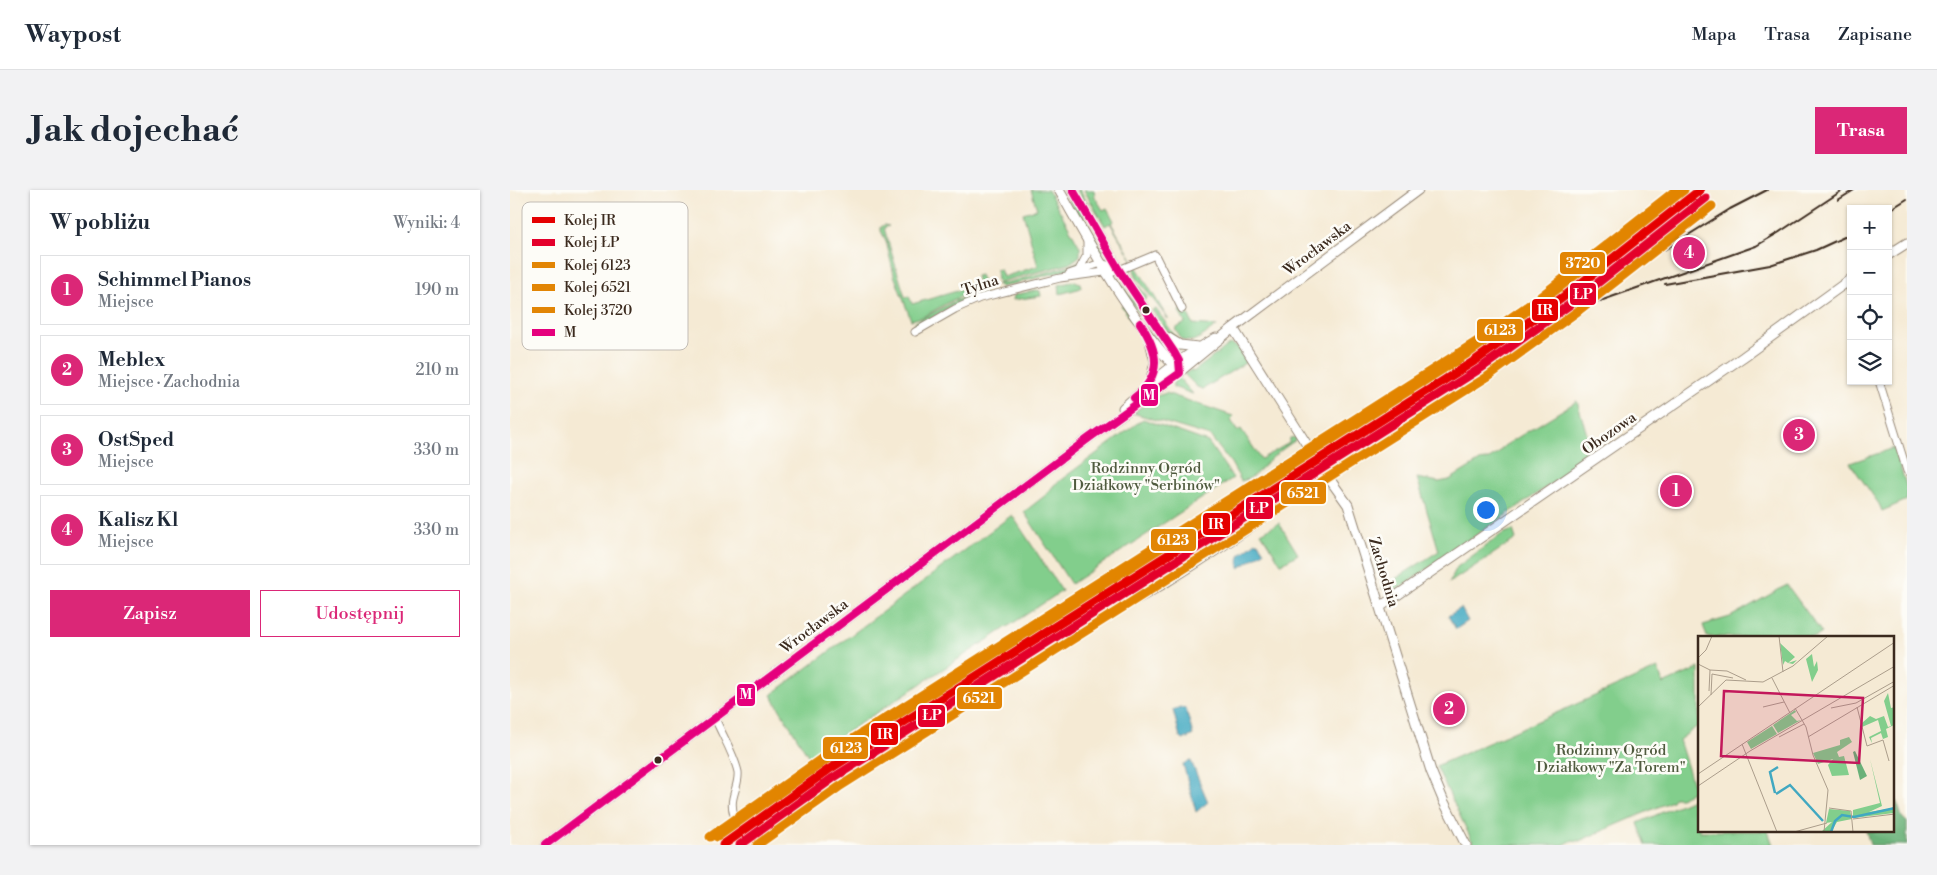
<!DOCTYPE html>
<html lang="pl">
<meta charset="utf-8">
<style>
:root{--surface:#fff;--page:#f2f2f3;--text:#1f2937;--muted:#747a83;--line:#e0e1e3;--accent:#db2777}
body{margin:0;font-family:"Libre Bodoni",serif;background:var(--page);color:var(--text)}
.controls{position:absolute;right:15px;top:15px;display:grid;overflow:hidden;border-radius:0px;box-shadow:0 1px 4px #0004}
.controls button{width:45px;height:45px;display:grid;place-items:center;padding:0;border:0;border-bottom:1px solid var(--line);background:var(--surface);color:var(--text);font:25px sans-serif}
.you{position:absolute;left:975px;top:319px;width:18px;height:18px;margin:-12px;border:4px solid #fff;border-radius:50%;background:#1a73e8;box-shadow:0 0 0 8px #1a73e833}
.badge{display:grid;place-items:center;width:32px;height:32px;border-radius:50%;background:var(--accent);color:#fff;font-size:16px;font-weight:700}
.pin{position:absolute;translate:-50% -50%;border:2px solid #fff;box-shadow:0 1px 5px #0006}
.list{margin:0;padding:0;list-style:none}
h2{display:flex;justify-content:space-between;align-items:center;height:65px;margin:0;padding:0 20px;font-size:21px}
h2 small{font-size:16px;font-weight:400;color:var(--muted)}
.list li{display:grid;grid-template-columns:32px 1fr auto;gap:15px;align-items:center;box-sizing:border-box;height:70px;margin:0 10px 10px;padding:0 10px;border:1px solid var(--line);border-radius:0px}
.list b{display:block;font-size:19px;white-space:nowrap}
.list p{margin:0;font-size:16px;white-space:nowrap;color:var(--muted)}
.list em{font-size:16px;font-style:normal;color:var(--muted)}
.actions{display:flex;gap:10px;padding:15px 20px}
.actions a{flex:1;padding:11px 0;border:1px solid var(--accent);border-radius:0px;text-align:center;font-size:18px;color:var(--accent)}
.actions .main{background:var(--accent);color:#fff}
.icon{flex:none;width:28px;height:28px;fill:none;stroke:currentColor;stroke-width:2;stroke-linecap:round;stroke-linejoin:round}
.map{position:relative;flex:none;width:1397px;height:655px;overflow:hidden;border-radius:0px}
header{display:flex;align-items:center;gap:30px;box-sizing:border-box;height:70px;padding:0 25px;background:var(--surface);border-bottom:1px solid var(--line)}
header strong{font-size:24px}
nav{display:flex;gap:28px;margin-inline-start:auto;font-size:18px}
.intro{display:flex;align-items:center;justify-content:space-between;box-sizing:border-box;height:120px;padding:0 30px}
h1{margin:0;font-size:35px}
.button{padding:12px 22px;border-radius:0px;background:var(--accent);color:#fff;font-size:18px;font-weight:700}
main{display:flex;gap:30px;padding:0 30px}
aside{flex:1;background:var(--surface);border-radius:0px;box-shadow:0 1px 4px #0004}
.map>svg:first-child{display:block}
</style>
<header>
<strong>Waypost</strong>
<nav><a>Mapa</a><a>Trasa</a><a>Zapisane</a></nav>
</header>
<div class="intro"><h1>Jak dojechać</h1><a class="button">Trasa</a></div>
<main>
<aside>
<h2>W pobliżu<small>Wyniki: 4</small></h2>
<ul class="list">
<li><span class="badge">1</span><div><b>Schimmel Pianos</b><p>Miejsce</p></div><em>190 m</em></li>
<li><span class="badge">2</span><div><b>Meblex</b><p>Miejsce · Zachodnia</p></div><em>210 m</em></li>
<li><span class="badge">3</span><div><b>OstSped</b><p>Miejsce</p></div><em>330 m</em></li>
<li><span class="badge">4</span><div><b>Kalisz Kl</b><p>Miejsce</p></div><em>330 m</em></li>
</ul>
<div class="actions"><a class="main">Zapisz</a><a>Udostępnij</a></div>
</aside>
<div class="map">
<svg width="1397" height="655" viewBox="0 0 1397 655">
<rect width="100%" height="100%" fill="#fdfcf7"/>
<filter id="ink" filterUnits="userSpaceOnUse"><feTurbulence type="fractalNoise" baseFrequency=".02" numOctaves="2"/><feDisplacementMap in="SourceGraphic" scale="10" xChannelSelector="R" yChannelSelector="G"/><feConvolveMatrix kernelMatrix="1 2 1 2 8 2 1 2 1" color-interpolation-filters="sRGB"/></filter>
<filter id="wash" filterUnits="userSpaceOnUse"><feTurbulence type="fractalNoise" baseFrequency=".0096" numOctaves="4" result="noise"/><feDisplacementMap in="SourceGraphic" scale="20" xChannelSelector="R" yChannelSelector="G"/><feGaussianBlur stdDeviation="1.12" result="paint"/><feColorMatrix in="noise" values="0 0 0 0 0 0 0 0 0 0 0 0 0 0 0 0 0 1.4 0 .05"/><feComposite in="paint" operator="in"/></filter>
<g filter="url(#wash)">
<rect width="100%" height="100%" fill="#f5ead4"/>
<path fill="#82ce8c" stroke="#5e7c55" d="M 521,0 L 538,0 L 570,57 L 570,66 L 559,74 L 489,92 L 487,90 L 486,80 L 490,79 L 493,87 L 528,76 L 513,23 L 527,19 Z
M 553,0 L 559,0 L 593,61 L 589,63 Z
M 567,0 L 570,0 L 602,56 L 600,57 Z
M 574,0 L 584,0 L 585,7 L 593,20 L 597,18 L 604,31 L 601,33 L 623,71 L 600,33 L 595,36 Z
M 374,35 L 379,36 L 374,38 L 395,107 L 399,106 L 402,114 L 468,95 L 466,86 L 470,85 L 474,95 L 437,113 L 413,127 L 401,130 L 384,85 L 376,51 L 371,41 L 371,37 Z
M 571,70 L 568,75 L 561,79 L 492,97 L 486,94 L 495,93 L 560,76 Z
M 626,76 L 658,129 L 627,88 L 624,80 Z
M 619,79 L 623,89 L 637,107 L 635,110 L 618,87 L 617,83 Z
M 608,90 L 659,161 L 656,163 L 607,91 Z
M 565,91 L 570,93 L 571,98 L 550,104 L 549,95 Z
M 477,97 L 475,102 L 448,113 L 413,133 L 408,134 L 404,133 L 441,113 Z
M 527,100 L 530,101 L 531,106 L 503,110 L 504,105 Z
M 611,115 L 614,116 L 638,154 L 642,169 L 636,167 L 629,143 Z
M 675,118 L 683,134 L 707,136 C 696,143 685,155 672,150 L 665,139 L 675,133 L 669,121 Z
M 646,119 L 669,152 L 661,146 L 642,120 Z
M 720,154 L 728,157 L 736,169 L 735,173 L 693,199 L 687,197 L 674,184 L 681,180 L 683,182 Z
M 669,188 L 683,204 L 663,197 L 663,193 Z
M 656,203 L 723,226 L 721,230 L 727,241 L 731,239 L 751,269 L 779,253 L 780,248 L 786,247 L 786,250 C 778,255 770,261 763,267 C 753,275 745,289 731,291 L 721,273 L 700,246 L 623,223 L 644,207 Z
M 1067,211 L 1081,258 L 1085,264 L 882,403 L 871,398 L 929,361 L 907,288 L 929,292 L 939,290 L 970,271 L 979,269 L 988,264 L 994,256 Z
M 633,229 L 698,252 L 723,288 L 561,394 L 514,322 L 537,304 L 544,295 Z
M 1384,258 L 1397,298 L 1397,310 L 1372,321 L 1369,314 L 1340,273 Z
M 502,325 L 552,401 L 299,567 L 261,505 Z
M 769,333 L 788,364 L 771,374 L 751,343 Z
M 1003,340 L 1006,349 L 939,393 L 947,377 L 992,344 Z
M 1277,395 L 1312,443 L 1306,447 L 1197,447 L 1193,435 L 1220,427 Z
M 1148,478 L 1153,494 L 1189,478 L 1189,535 L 1169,550 L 1185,601 L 1170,608 L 1164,608 L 1162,611 L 1069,651 L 1063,650 L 1053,655 L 964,655 L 926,576 Z
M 1189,606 L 1190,641 L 1258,641 L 1263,655 L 1136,655 L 1128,633 Z"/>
<path fill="#69b178" stroke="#526e4b" d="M 1383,600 L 1392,627 L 1397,632 L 1397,655 L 1360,655 L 1356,641 L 1383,641 Z"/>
<path fill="#41a8c1" stroke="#3e6970" d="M 746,352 L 748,352 L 754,362 L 729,378 L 729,365 Z
M 951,418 L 958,431 L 946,439 L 938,426 Z
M 670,517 L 676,519 L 683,545 L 673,550 L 670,547 L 663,520 Z
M 681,571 L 698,612 L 686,622 L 673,574 Z"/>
</g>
<g filter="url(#ink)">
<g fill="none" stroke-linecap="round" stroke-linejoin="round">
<defs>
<path id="minor" d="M 569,80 L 577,65 L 577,49
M 559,84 L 591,73 L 608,79
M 1338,91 L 1341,101
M 405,142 L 445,119 L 470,108 L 550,88 L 609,80 L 645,65 L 672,119
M 1369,191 L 1397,281
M 576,435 C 663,398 738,336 819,288
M 205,528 C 212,545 224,564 228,582 C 229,591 225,599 223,608 C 219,626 234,644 246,655"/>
<path id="tertiary" d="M 549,0 C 585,63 620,129 670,183
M 563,0 L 609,80 L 664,162 L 669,171 L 670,183
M 1378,65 L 1397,53
M 723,138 L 811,277 L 838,315 L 921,581 L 934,612 L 956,655
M 657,147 L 670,155 L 688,157
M 640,193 L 645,172 L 640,151
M 613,218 C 641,192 671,167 706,148
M 870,417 L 1233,167 L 1341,89
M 35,655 L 579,248 L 651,197 L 723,138 L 908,0"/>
</defs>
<use href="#minor" stroke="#988a79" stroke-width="9"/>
<use href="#tertiary" stroke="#988a79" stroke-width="11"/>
<use href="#minor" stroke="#fff" stroke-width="7"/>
<use href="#tertiary" stroke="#fff" stroke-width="9"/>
<path stroke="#3b2a1e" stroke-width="2" d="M 1328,10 L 1344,0
M 1378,21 L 1397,9
M 1155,94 L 1260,75 L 1306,60 L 1341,44
M 1073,117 L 1246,56 L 1268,43 L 1333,0
M 858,245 L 1220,19 L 1257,0"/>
<defs>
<path id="bus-1" d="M 624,208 C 653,185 649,162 630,133
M 35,655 L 579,248 L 670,183 L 669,171 L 664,162 L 609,80 L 563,0"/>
</defs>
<use href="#bus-1" stroke="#fdfcf7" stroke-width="11"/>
<use href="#bus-1" stroke="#e5007d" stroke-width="8"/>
<defs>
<path id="rail-1" d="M 213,655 L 318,580 L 966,170 L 1056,105 L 1190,0"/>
<path id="rail-2" d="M 230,655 L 323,588 L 971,178 L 1062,113 L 1196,8"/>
<path id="rail-3" d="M 207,647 L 313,572 L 960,162 L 1050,97 L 1174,0"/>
<path id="rail-4" d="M 247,655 L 329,597 L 977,187 L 1068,121 L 1202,16"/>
<path id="rail-5" d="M 200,647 L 311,569 L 969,150 L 1026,110 L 1166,0"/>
</defs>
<use href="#rail-1" stroke="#fdfcf7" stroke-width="12"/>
<use href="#rail-2" stroke="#fdfcf7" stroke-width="12"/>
<use href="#rail-3" stroke="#fdfcf7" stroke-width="12"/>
<use href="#rail-4" stroke="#fdfcf7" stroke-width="12"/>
<use href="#rail-5" stroke="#fdfcf7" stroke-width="12"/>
<use href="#rail-1" stroke="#e50000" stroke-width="9"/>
<use href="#rail-2" stroke="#e4002b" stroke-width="9"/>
<use href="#rail-3" stroke="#e28504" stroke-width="9"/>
<use href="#rail-4" stroke="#e28504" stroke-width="9"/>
<use href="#rail-5" stroke="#e28504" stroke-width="9"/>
</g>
</g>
<g fill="#3b2a1e" stroke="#fdfcf7" stroke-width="2">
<circle cx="636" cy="120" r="4.5"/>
<circle cx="148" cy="570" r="4.5"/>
</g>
<g text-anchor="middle" stroke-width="5" stroke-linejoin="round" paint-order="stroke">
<g font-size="15" fill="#3b2a1e" stroke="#fdfcf7">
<text transform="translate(807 58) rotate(-37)" y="5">Wrocławska</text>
<text transform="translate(470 95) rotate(-18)" y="5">Tylna</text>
<text transform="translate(1099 243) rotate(-35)" y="5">Obozowa</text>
<text transform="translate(874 382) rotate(73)" y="5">Zachodnia</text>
<text transform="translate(304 436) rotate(-37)" y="5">Wrocławska</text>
</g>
<g font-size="15" fill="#505b3f" stroke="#fdfcf7">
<text x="636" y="283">Rodzinny Ogród<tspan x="636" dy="17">Działkowy "Serbinów"</tspan></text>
<text x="1101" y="565">Rodzinny Ogród<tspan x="1101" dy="17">Działkowy "Za Torem"</tspan></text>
</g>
</g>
<g transform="translate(1188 446)">
<rect width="196" height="196" fill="#f5ead4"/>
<path d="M 82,7 L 97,21 L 90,27 L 99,24 L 95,28 L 90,27 L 87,25 L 85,29 ZM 114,18 L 116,31 L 119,25 L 120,34 L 114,46 L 108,23 ZM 190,57 L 193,72 L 197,71 L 196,89 L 188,93 L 190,101 L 185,103 L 183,97 L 173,102 L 174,107 L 171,101 L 183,95 L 180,84 L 164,91 L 164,87 L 172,80 L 178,83 L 186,80 L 190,91 L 193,90 L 186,65 ZM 97,74 L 98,76 L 93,79 L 99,85 L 103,84 L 80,97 L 75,89 ZM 74,90 L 79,98 L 53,113 L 49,106 ZM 151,101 L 154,106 L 139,116 L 141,121 L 146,120 L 151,139 L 134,140 L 130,129 L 135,123 L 120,128 L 115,117 L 142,109 L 142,104 ZM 172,123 L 184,170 L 171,176 L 196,172 L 196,177 L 155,182 L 155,174 L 182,167 ZM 131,173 L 152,175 L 154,183 L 139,186 L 133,196 L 123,196 L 134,186 L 128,187 Z" fill="#82ce8c"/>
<path d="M 157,115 L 169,140 L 162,144 L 155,116 Z" fill="#69b178"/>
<path fill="none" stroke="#41a8c1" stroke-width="2.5" d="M 77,157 L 72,136 L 80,131M 78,158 L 92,149 L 125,185M 133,196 L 137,185 L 144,179 L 156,181 L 197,172"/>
<path fill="none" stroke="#ab9d8b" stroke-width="1" d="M 81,0 L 85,36M 0,22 L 8,14 L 14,0M 0,28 L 12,34 L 29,35 L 48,44M 74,42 L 92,77M 11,55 L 12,34M 13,59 L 14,38 L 35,42M 0,71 L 28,44 L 65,46 L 95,30 L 130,0M 65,71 L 86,66M 159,71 L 169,110 L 185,104 L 191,125M 97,72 L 108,91 L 115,119 L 130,154 L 126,196M 133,72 L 158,67 L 197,45M 81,101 L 106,88M 110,101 L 197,49M 44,108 L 79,196M 0,138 L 197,6M 0,150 L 52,115 L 197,30M 131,172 L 153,175 L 155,196M 155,183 L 197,178M 96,196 L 129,187"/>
<path fill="#c2185b" fill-opacity="0.15" stroke="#c2185b" stroke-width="2.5" d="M 26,55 L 165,62 L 161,127 L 23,120 Z"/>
<rect width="196" height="196" fill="none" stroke="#3b2a1e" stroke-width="2.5"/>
</g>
<rect x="12" y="12" width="166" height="148" rx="8" fill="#fdfcf7" stroke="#c3bdb6" stroke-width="1"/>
<rect x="22" y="27" width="23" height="6" fill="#e50000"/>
<rect x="22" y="49" width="23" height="7" fill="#e4002b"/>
<rect x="22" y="72" width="23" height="6" fill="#e28504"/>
<rect x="22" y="94" width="23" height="7" fill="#e28504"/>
<rect x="22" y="117" width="23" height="6" fill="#e28504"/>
<rect x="22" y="139" width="23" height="7" fill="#e5007d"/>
<g font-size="14" fill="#3b2a1e">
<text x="54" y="35">Kolej IR</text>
<text x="54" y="57">Kolej ŁP</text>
<text x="54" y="80">Kolej 6123</text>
<text x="54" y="102">Kolej 6521</text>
<text x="54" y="125">Kolej 3720</text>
<text x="54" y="147">M</text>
</g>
<g stroke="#fdfcf7" stroke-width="2">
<rect x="1049" y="61" width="47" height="24" rx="5" fill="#e28504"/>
<rect x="1059" y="92" width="28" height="24" rx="5" fill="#e4002b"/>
<rect x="1021" y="108" width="28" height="24" rx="5" fill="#e50000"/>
<rect x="966" y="128" width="48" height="24" rx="5" fill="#e28504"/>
<rect x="630" y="193" width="19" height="24" rx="5" fill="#e5007d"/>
<rect x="770" y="291" width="47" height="24" rx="5" fill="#e28504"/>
<rect x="735" y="306" width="29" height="24" rx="5" fill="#e4002b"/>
<rect x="692" y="322" width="29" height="24" rx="5" fill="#e50000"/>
<rect x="640" y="338" width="47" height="24" rx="5" fill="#e28504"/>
<rect x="226" y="493" width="20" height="24" rx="5" fill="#e5007d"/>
<rect x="446" y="496" width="47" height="24" rx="5" fill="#e28504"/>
<rect x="407" y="514" width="29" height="24" rx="5" fill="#e4002b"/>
<rect x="360" y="532" width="29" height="24" rx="5" fill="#e50000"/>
<rect x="312" y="546" width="47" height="24" rx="5" fill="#e28504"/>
</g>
<g font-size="14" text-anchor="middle" font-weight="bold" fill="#fff">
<text x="1073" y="78">3720</text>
<text x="1073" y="109">ŁP</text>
<text x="1035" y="125">IR</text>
<text x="990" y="145">6123</text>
<text x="639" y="210">M</text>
<text x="793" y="308">6521</text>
<text x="749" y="323">ŁP</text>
<text x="706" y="339">IR</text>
<text x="663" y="355">6123</text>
<text x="236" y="509">M</text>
<text x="469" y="513">6521</text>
<text x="422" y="530">ŁP</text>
<text x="375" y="549">IR</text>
<text x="336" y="563">6123</text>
</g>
</svg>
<div class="controls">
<button>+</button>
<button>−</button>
<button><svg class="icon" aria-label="locate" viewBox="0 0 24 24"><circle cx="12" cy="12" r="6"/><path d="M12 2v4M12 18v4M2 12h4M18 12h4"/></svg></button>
<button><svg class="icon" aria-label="layers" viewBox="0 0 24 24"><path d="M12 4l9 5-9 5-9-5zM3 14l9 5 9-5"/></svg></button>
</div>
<div class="you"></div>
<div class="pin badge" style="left:1166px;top:301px">1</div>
<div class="pin badge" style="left:939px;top:519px">2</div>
<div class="pin badge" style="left:1289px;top:245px">3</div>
<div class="pin badge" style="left:1179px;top:63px">4</div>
</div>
</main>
